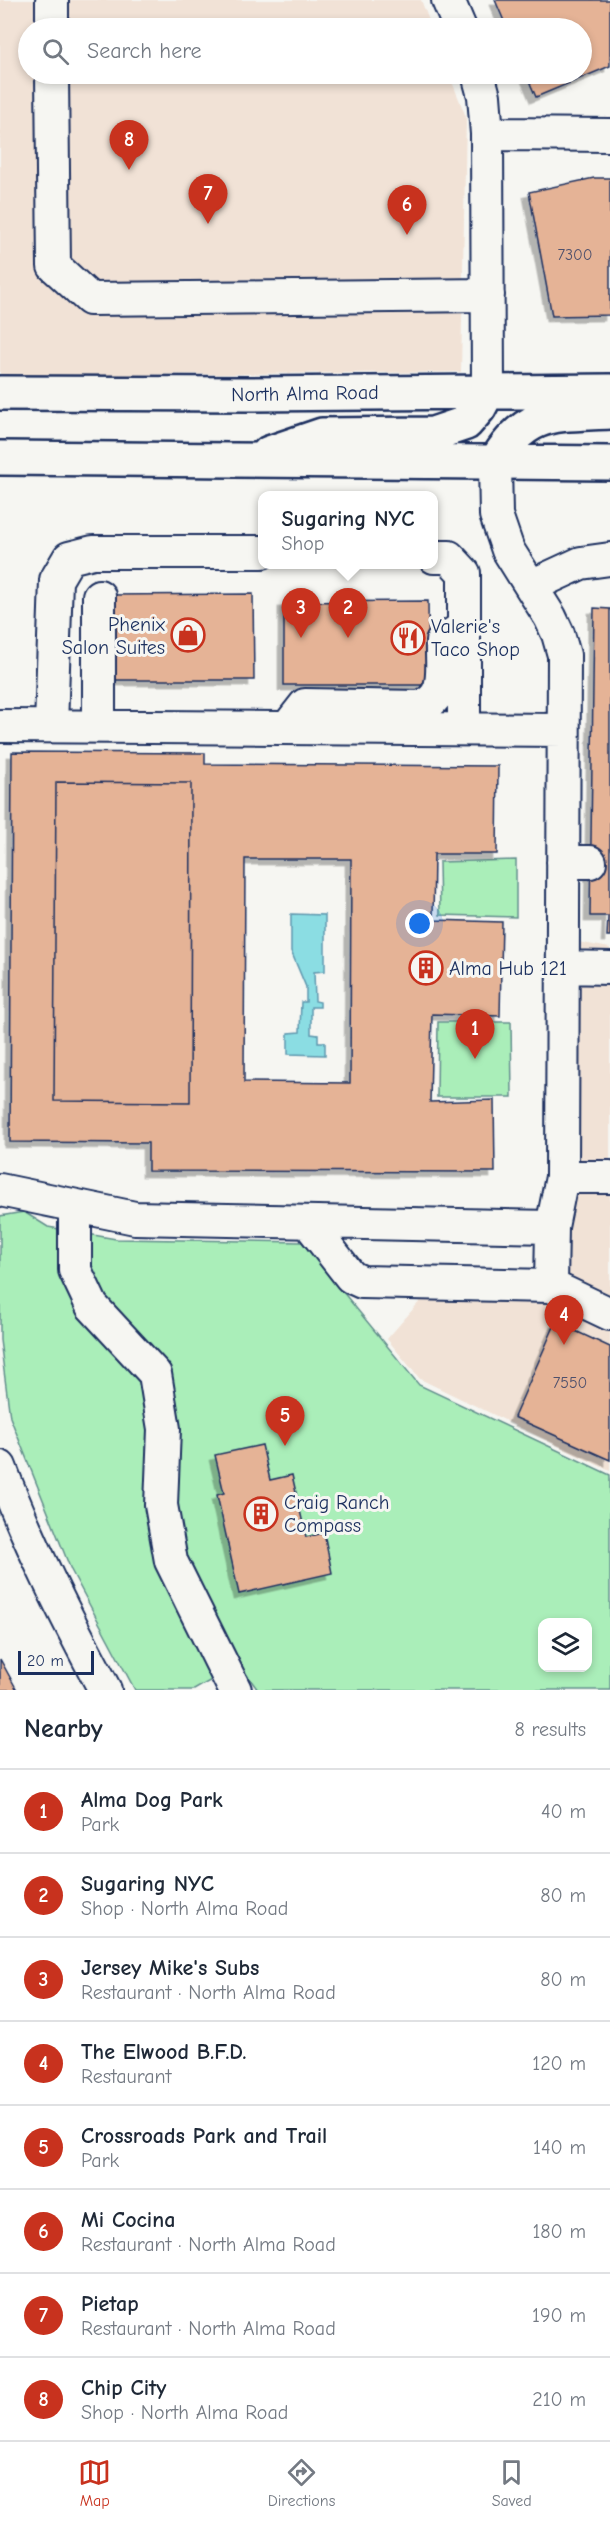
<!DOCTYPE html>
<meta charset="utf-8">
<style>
:root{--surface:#fff;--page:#f6f6f7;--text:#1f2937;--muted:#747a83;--line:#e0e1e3;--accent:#c8321e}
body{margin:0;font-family:"Comic Neue",sans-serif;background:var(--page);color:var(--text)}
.controls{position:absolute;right:18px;bottom:18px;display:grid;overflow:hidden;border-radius:12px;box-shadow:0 3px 9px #0003}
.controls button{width:54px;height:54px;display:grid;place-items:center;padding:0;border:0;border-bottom:2px solid var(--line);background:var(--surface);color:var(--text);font:30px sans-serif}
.scale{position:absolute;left:18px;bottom:15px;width:76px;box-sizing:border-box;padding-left:6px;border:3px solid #1b2f5e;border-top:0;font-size:16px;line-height:21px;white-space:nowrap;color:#1b2f5e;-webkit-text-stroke:4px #f6f6f2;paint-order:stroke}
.you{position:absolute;left:420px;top:924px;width:21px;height:21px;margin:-15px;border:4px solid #fff;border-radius:50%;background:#1a73e8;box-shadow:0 0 0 9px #1a73e833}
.badge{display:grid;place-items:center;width:39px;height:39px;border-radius:50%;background:var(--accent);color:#fff;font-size:20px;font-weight:700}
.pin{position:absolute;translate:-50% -50px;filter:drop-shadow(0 2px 3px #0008)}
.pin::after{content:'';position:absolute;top:32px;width:21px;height:18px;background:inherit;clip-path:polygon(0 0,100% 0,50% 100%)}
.popup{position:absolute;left:258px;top:491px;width:180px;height:78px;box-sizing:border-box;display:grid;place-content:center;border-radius:12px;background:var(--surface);filter:drop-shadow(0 2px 4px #0005);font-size:20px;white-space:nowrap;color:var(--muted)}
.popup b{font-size:22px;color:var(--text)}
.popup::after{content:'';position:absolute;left:50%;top:100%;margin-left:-12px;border:12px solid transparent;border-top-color:var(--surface)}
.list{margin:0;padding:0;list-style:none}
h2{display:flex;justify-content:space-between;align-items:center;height:78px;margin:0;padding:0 24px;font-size:26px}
h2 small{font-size:20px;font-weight:400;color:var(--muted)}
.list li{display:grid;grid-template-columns:39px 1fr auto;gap:18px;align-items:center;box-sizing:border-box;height:84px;padding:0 24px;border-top:2px solid var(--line)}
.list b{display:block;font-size:22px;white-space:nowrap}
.list p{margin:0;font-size:20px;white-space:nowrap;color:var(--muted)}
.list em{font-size:20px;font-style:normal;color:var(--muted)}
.icon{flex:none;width:33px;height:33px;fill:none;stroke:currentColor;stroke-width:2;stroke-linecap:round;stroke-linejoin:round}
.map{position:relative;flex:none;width:610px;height:1690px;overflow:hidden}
.search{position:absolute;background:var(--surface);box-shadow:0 3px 9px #0003;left:18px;right:18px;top:18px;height:66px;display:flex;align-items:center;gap:15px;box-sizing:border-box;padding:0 21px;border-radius:33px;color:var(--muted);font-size:22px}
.sheet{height:750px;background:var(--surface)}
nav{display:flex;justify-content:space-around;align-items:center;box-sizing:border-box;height:84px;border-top:2px solid var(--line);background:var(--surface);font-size:16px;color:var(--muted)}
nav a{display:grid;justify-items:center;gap:3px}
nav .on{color:var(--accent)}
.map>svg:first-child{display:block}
</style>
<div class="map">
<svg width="610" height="1690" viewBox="0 0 610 1690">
<defs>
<filter id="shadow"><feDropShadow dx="-5.5" dy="5.5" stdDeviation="0" flood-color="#0004"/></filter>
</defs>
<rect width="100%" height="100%" fill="#f6f6f2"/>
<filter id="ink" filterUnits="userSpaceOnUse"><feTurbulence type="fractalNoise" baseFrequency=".0167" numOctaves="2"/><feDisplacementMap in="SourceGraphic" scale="12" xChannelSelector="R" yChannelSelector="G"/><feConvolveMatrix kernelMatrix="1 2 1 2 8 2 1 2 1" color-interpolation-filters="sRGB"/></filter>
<g filter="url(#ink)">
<path fill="#f1e2d6" d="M 0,0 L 421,0 L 432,28 L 28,28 L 28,74 L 449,74 L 466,117 L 461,372 L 0,376 Z
M 562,939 L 610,948 L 610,1471 L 420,1379 L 387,1339 L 421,1300 L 545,1292 Z"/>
<path fill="#aaeeb9" stroke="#628e8c" stroke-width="1.5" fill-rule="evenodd" d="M 516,860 L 516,917 L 440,915 L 439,862 Z
M 438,1022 L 511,1022 L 512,1097 L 437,1097 Z
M 24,1212 L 48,1227 L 116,1239 L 302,1242 L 419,1385 L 610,1475 L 610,1690 L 258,1690 L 239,1664 L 194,1690 L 135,1690 L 71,1570 L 10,1417 L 0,1340 L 0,1216 ZM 542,1622 L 588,1622 L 588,1668 L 542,1668 Z"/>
<path fill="#8bdde3" stroke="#5e97ae" stroke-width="1.5" d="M 291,914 L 325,915 L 325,971 L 314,972 L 315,1001 L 320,1002 L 320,1007 L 311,1007 L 311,1034 L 318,1035 L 318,1042 L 325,1042 L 325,1055 L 288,1054 L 288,1033 L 300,1032 L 301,1002 L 306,1002 L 306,987 L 291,951 Z"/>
<path fill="#e5b396" stroke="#1b2f5e" stroke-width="1.5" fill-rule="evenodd" filter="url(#shadow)" d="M 495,0 L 610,0 L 610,66 L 536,97 L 526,74 L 582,74 L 582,28 L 507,28 Z
M 594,178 L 610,178 L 610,315 L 552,316 L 529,192 Z
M 253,594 L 254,680 L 108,680 L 108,595 Z
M 428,601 L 429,685 L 284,685 L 284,602 Z
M 594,608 L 610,609 L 610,936 L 607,936 L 608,916 L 590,916 Z
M 12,752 L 205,753 L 205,764 L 498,766 L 497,854 L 434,854 L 433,920 L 502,922 L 500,1016 L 432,1014 L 430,1102 L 494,1100 L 495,1172 L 148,1171 L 148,1143 L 10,1142 ZM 56,782 L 191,783 L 190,1102 L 54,1101 ZM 245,859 L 351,859 L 350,1083 L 244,1082 Z
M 56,782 L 191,783 L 190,1102 L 54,1101 Z
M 556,1322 L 610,1347 L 610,1460 L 514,1417 Z
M 262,1445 L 270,1480 L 292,1475 L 306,1537 L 324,1533 L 332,1573 L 239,1594 L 217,1495 L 224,1493 L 215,1455 Z
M 0,1659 L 17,1690 L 0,1690 Z"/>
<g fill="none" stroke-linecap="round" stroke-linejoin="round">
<defs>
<path id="minor" d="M 52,0 L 52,28
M 448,0 L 460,28
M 52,74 L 54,266 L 90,299 L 488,295
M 478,74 L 484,96 L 487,134 L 488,391
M 487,134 L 610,135
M 434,557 L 449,557 L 464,573 L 464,729
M 531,586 L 581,563 L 610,559
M 99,596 L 99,726
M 0,726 L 563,730
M 51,726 L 56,580 L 69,558 L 93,552 L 262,552
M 287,728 L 305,705 L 420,707 C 449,697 441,668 442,642 L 465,626
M 563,862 L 590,862
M 562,967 L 610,968
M 562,1177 L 610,1177
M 0,1190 L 135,1218 L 552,1227 L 562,1177 L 564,655 L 558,634 L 550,617 L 508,550 L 496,515 L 495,463
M 75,1206 L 75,1270 L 92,1306 L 155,1374 L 164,1429 L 161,1505 L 171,1561 L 235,1690
M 309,1223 L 351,1277 L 362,1282 L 551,1286 L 610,1314
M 551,1286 L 552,1227
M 0,1467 C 29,1544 66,1617 105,1690"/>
<path id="major" d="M 0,393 L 250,394 L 610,391
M 269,453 L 322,435 L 433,434 L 466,423 L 479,408 L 488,391
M 0,458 L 610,463
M 495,463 C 526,410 554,415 610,412"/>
</defs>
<use href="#minor" stroke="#1b2f5e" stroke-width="36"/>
<use href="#major" stroke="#1b2f5e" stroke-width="38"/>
<use href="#minor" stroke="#f6f6f2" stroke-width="32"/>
<use href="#major" stroke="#f6f6f2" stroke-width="33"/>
</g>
</g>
<defs>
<symbol id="shop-ring" viewBox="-11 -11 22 22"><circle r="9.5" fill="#f6f6f2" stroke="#c8321e" stroke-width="1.5"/><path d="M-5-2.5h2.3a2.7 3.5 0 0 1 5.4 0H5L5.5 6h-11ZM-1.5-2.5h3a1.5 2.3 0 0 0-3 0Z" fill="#c8321e"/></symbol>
<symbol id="restaurant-ring" viewBox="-11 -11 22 22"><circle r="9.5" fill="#f6f6f2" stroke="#c8321e" stroke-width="1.5"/><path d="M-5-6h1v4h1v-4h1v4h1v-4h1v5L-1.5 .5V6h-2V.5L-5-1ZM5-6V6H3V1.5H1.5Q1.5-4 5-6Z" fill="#c8321e"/></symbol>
<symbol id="building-ring" viewBox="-11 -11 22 22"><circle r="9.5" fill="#f6f6f2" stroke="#c8321e" stroke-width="1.5"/><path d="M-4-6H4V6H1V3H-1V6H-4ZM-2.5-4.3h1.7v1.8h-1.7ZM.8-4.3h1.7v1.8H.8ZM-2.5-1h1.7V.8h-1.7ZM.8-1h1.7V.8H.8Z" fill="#c8321e"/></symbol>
</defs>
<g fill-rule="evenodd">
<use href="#shop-ring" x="169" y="616" width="38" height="38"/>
<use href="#restaurant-ring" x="389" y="619" width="38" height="38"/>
<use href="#building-ring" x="407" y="949" width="38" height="38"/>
<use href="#building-ring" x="242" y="1495" width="38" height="38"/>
</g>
<g text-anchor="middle" stroke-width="6" stroke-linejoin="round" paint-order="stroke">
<g font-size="16" fill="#4e506c">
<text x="575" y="260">7300</text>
<text x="570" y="1388">7550</text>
</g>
<g font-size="20" fill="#1b2f5e" stroke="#f6f6f2">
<text transform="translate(305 393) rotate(-1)" y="7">North Alma Road</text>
</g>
<g font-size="20" fill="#1b2f5e" stroke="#f6f6f2" text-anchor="start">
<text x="165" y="631" text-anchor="end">Phenix<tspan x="165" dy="23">Salon Suites</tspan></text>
<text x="431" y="633">Valerie's<tspan x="431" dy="23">Taco Shop</tspan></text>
<text x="449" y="975">Alma Hub 121</text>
<text x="284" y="1509">Craig Ranch<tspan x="284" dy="23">Compass</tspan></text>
</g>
</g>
</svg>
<div class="controls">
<button><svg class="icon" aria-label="layers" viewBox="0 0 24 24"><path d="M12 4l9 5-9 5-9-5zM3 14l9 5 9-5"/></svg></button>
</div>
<div class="scale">20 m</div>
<div class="you"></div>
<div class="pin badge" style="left:475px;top:1059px">1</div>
<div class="pin badge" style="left:348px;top:638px">2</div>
<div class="popup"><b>Sugaring NYC</b>Shop</div>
<div class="pin badge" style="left:301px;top:638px">3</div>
<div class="pin badge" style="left:564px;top:1345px">4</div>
<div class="pin badge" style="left:285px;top:1446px">5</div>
<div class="pin badge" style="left:407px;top:235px">6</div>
<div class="pin badge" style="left:208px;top:224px">7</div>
<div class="pin badge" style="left:129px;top:170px">8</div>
<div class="search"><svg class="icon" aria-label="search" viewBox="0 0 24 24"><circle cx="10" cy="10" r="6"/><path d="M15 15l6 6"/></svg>Search here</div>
</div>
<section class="sheet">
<h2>Nearby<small>8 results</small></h2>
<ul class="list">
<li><span class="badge">1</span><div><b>Alma Dog Park</b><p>Park</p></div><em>40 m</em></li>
<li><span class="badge">2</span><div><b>Sugaring NYC</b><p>Shop · North Alma Road</p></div><em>80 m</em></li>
<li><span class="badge">3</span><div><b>Jersey Mike's Subs</b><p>Restaurant · North Alma Road</p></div><em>80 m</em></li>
<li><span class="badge">4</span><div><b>The Elwood B.F.D.</b><p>Restaurant</p></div><em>120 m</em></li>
<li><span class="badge">5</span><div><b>Crossroads Park and Trail</b><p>Park</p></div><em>140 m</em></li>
<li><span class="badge">6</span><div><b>Mi Cocina</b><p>Restaurant · North Alma Road</p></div><em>180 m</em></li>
<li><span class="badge">7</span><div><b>Pietap</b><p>Restaurant · North Alma Road</p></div><em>190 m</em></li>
<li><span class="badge">8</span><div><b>Chip City</b><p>Shop · North Alma Road</p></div><em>210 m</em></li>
</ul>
</section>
<nav>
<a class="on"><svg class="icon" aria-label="map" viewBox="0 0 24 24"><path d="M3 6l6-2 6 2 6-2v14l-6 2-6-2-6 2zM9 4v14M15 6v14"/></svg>Map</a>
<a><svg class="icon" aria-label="directions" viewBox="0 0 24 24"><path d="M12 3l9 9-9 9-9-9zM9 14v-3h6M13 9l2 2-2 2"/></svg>Directions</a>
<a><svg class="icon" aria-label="saved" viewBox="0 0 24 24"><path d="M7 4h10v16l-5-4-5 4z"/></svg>Saved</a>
</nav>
